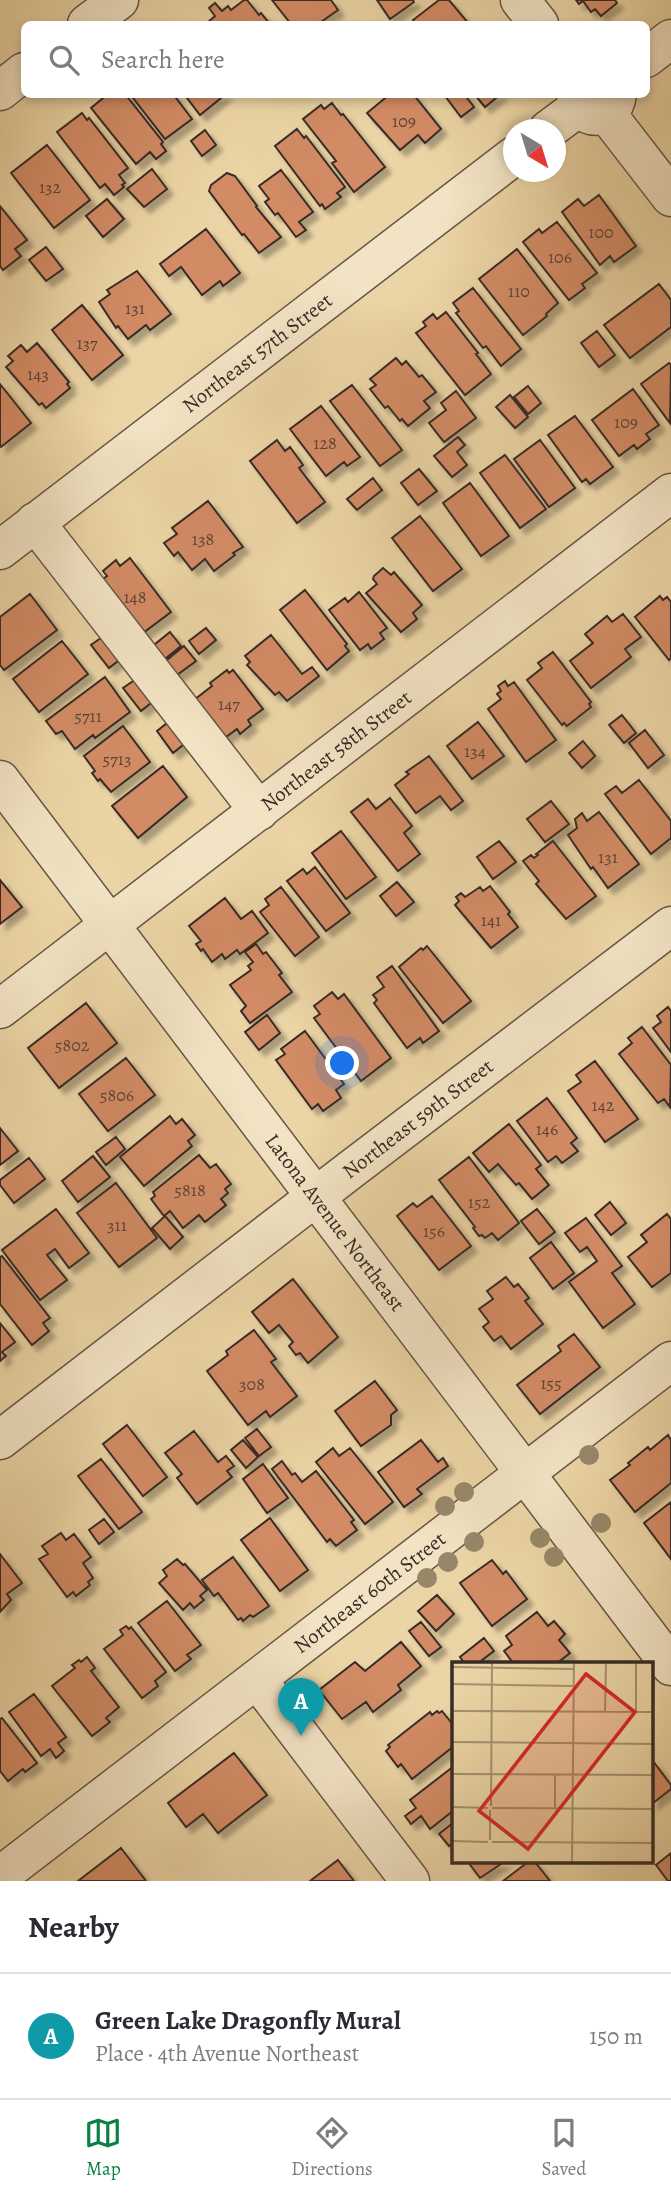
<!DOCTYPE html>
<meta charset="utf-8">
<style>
:root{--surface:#fff;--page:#f7f7f7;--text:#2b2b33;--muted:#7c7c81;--line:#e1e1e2;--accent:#0b8043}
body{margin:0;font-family:Alegreya,serif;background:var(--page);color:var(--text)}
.compass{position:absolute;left:503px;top:119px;width:63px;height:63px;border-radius:50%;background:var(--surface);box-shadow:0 4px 10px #0003;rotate:142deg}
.you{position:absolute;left:343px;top:1064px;width:24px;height:24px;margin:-18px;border:5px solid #fff;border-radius:50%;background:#1a73e8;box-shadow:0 0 0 10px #1a73e833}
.badge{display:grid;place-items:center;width:46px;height:46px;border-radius:50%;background:var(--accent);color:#fff;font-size:23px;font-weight:700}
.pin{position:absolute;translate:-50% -58px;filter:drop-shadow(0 2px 4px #0008)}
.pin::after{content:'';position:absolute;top:37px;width:24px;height:21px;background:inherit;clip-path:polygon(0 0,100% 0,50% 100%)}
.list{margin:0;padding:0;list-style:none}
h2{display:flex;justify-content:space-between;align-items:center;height:91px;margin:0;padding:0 28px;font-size:30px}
h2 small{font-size:23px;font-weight:400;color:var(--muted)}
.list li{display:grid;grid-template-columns:46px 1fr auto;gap:21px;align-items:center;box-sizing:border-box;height:126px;padding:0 28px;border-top:2px solid var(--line)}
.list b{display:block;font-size:26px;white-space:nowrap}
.list p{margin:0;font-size:23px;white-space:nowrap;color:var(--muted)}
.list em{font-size:23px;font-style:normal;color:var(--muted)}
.icon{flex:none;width:38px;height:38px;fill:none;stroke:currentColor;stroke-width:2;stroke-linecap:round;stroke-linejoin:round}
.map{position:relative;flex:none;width:671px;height:1881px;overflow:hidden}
.search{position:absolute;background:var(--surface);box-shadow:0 4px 10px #0003;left:21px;right:21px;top:21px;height:77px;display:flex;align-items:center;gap:18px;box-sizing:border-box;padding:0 24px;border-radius:10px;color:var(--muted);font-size:26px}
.sheet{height:217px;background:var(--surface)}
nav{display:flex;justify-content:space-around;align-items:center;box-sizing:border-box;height:98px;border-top:2px solid var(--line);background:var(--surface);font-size:19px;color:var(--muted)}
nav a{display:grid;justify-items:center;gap:4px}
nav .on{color:var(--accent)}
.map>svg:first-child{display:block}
</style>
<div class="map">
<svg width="671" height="1881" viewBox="0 0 671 1881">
<defs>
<filter id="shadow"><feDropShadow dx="6" dy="6" stdDeviation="2" flood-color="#0004"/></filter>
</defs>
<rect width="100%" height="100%" fill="#ebd4a5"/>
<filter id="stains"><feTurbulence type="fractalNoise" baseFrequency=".00286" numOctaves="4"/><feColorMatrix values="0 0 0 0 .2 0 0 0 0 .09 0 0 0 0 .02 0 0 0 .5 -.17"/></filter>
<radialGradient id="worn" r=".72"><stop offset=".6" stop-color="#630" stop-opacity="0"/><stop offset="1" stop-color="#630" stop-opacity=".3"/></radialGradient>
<path fill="#d28b65" stroke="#382c26" stroke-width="2" filter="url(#shadow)" d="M 244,0 L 247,0 L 259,15 L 261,13 L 270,24 L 210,24 L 208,22 L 215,16 L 209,8 L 215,3 L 222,11 L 228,6 L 231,10 Z
M 272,0 L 331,0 L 338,10 L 318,24 L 291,24 Z
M 377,0 L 413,0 L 414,2 L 390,19 Z
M 439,0 L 449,0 L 469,24 L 411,24 L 415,22 L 413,20 Z
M 576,0 L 615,0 L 617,3 L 601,16 L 595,9 L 591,12 L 583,1 L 579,4 Z
M 108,94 L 125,94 L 163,142 L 161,144 L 166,151 L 156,159 L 150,152 L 136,164 L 91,108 Z
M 130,94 L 173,94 L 192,119 L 165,139 Z
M 184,94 L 226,94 L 200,115 Z
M 390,94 L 413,94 L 441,129 L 425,143 L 418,135 L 400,150 L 367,113 Z
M 448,94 L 464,94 L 474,107 L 461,117 L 445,96 Z
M 474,94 L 501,94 L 485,107 Z
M 332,103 L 341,115 L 343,114 L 385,167 L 354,192 L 332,163 L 336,161 L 303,119 L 321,105 L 324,109 Z
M 82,113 L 87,120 L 89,118 L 128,168 L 119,175 L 125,183 L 122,185 L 124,187 L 114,195 L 105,184 L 100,188 L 57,132 Z
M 297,129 L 304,138 L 306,136 L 345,187 L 337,193 L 341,197 L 325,209 L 322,204 L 320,206 L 275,146 Z
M 205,130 L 216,145 L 202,156 L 191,141 Z
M 47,145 L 90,200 L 54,228 L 11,173 Z
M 152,169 L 167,189 L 144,207 L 127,189 Z
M 281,170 L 313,212 L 299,222 L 306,230 L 296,237 L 278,213 L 275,215 L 265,202 L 269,199 L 259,186 Z
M 227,173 L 235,176 L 257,206 L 256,207 L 281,237 L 259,253 L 244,234 L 242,235 L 209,191 L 211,185 Z
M 599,195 L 636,246 L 614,262 L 610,256 L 600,265 L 562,212 L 578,199 L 584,206 Z
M 107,199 L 124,219 L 103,237 L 86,216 Z
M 0,206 L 27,240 L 15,249 L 21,256 L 3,270 L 0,266 Z
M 557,222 L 597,273 L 582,284 L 585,288 L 569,300 L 523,242 L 539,229 L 542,233 Z
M 206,229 L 240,273 L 223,286 L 220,281 L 202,295 L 181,267 L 169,276 L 160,264 Z
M 46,247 L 63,269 L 46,281 L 29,260 Z
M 517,249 L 558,303 L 546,314 L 547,316 L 523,335 L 479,279 Z
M 137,271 L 171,314 L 150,330 L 146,325 L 128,339 L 118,326 L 116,328 L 99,302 L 110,294 L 107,290 Z
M 659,284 L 671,300 L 671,327 L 630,358 L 604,325 Z
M 473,288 L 521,349 L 501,366 L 486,346 L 483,348 L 456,313 L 459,311 L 453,303 Z
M 82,305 L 123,355 L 92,380 L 52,330 Z
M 446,312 L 478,353 L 476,354 L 491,374 L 465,395 L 416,333 L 426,326 L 423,322 L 433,314 L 437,319 Z
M 597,331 L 615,355 L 599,367 L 581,343 Z
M 37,343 L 69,382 L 67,384 L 70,388 L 46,408 L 42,403 L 39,405 L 6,367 L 13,361 L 8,356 L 21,345 L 27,352 Z
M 396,358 L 402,365 L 406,361 L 419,377 L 422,375 L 436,392 L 424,401 L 430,408 L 408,426 L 402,419 L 400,421 L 388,406 L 385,408 L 370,389 L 376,385 L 370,379 Z
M 669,363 L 671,365 L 670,423 L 641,384 Z
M 0,384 L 31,423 L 1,447 L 0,446 Z
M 352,385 L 402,450 L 380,466 L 330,401 Z
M 528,386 L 541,403 L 528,414 L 514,397 Z
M 633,389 L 659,425 L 646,434 L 650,439 L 637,449 L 634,445 L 619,456 L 592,420 Z
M 456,391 L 476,418 L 444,442 L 429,423 L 446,410 L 441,403 Z
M 510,395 L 528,417 L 515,428 L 496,407 Z
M 321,406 L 360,457 L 347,466 L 344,462 L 326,476 L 290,429 Z
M 575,416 L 613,467 L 590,484 L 586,479 L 582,482 L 548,435 Z
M 458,437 L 465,445 L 457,452 L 467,465 L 452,477 L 434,456 Z
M 277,440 L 285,451 L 290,447 L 303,465 L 299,468 L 325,502 L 297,523 L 250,461 Z
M 540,440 L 575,488 L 549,507 L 514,459 Z
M 505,455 L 546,509 L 520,528 L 480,473 Z
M 419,469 L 437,491 L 418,505 L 401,483 Z
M 373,478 L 382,490 L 357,510 L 347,499 Z
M 470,483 L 509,536 L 481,556 L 443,503 Z
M 208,501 L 243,547 L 233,553 L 235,555 L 214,571 L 205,559 L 192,570 L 178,552 L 174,556 L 164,543 L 177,534 L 172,528 Z
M 420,516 L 462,569 L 433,591 L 392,538 Z
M 130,558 L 171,612 L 139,636 L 98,583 L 107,576 L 103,571 L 116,560 L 120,566 Z
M 383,568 L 391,575 L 394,572 L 422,605 L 413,613 L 417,619 L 401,632 L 366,593 L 377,584 L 373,579 L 374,576 Z
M 305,590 L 347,644 L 345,646 L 349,651 L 327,670 L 280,610 Z
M 359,592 L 387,628 L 380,633 L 384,639 L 371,649 L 368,644 L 360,650 L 329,610 L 345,598 L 348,602 Z
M 30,594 L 57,630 L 4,670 L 0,665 L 0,617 Z
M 660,596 L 663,600 L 667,597 L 671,602 L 671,658 L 669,660 L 635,617 Z
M 623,614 L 641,637 L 625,649 L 631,657 L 591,688 L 570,661 L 593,643 L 585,634 L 607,616 L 612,622 Z
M 206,628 L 216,640 L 199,654 L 189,641 Z
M 170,632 L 181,646 L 160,663 L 149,649 Z
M 105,635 L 123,657 L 109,668 L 91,645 Z
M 271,635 L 302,674 L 312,667 L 319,676 L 287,701 L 279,692 L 275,695 L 247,665 L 250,662 L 245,656 Z
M 62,641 L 88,674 L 39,712 L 13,679 Z
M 184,646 L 196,661 L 173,678 L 162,664 Z
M 553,652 L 591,702 L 589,704 L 591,707 L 567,726 L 564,723 L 562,725 L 527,680 L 542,668 L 538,663 Z
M 227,670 L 229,673 L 233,670 L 263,709 L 248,720 L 251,725 L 240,734 L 237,729 L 222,740 L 194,700 L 212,686 L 210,683 Z
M 105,677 L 130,712 L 95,738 L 93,735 L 75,749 L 62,731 L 56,734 L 46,721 Z
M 139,677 L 156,699 L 141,711 L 123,688 Z
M 505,681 L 508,686 L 514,682 L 556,740 L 526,762 L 488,709 L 501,699 L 497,694 L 501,691 L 498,686 Z
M 622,715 L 636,733 L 624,743 L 609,725 Z
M 171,720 L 188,741 L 173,753 L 157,731 Z
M 478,722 L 504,756 L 472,779 L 447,746 Z
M 123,726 L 150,762 L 111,792 L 100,779 L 98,781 L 92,773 L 95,771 L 84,756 Z
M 645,730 L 664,755 L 648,768 L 629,743 Z
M 583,741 L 595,756 L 582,768 L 569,753 Z
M 429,756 L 463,801 L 451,810 L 440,796 L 416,813 L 395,785 L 409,774 L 406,772 Z
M 163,766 L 187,797 L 138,838 L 112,806 Z
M 639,780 L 671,821 L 671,838 L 651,854 L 605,794 L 616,786 L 622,793 Z
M 390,798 L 412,826 L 404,833 L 420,854 L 398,871 L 351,812 L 368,799 L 376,809 Z
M 551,801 L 569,824 L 545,842 L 527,819 Z
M 599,812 L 639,864 L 608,888 L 593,867 L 591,869 L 568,835 L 577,828 L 575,819 L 582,813 L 587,821 Z
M 341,831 L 376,877 L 346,899 L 312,853 Z
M 499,841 L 516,862 L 493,879 L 477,857 Z
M 553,841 L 596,896 L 566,919 L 536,884 L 539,881 L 523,861 L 531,855 L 534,858 L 538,855 L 536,854 Z
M 315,867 L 350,913 L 326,931 L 287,881 L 303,869 L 307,874 Z
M 0,880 L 22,907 L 0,924 Z
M 397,882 L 414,902 L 396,916 L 380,896 Z
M 490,886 L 510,912 L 508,914 L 518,927 L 491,948 L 455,905 L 459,901 L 456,897 L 461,893 L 465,897 L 480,887 L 483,891 Z
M 281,887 L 319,937 L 295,956 L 260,912 L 269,905 L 265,899 Z
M 225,898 L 241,919 L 252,911 L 268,933 L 240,954 L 237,950 L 225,959 L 222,954 L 212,962 L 203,949 L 201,951 L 196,944 L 201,941 L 189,926 Z
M 256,944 L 263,954 L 266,952 L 282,973 L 279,975 L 292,992 L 250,1023 L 241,1011 L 246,1006 L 230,985 L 251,970 L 248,966 L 253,962 L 245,952 Z
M 427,946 L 471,1001 L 443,1023 L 399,967 L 421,948 L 423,950 Z
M 392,966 L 439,1031 L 423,1043 L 420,1038 L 407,1048 L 374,1003 L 377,1000 L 373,995 L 384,987 L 377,977 Z
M 332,992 L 338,999 L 344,994 L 391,1058 L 361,1081 L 314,1018 L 320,1014 L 314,1006 Z
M 86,1003 L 117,1043 L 59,1088 L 28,1048 Z
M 668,1007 L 671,1011 L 671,1052 L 653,1028 L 661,1022 L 657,1016 Z
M 267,1015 L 280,1033 L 259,1050 L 245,1032 Z
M 642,1027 L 671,1065 L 670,1107 L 664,1099 L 658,1103 L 619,1054 L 632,1043 L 628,1038 Z
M 305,1031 L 344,1084 L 336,1090 L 341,1098 L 323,1111 L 318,1104 L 312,1109 L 276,1060 L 285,1054 L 281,1049 Z
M 126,1058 L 155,1095 L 108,1131 L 79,1094 Z
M 595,1061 L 638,1119 L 605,1142 L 568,1091 L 581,1082 L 576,1075 Z
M 547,1098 L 577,1138 L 571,1143 L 578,1151 L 562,1163 L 556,1156 L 548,1162 L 517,1121 Z
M 170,1116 L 176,1124 L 182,1119 L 195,1135 L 188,1141 L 192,1146 L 144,1186 L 120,1157 Z
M 509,1124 L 541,1165 L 536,1169 L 549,1185 L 532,1199 L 519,1183 L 516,1185 L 498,1164 L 489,1172 L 473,1153 Z
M 0,1128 L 18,1151 L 0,1165 Z
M 116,1137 L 125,1149 L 106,1165 L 96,1152 Z
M 199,1155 L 210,1168 L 216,1164 L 231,1184 L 225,1189 L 228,1193 L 221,1199 L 226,1205 L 205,1222 L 199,1215 L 183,1228 L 170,1211 L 164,1216 L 151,1199 L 155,1196 L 153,1192 Z
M 93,1156 L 110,1177 L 78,1202 L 62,1181 Z
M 469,1157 L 519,1223 L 498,1240 L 492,1233 L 485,1238 L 482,1235 L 479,1236 L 473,1228 L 475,1227 L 439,1180 Z
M 29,1158 L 45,1179 L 14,1203 L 0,1185 L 0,1180 Z
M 116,1183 L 157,1238 L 119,1267 L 77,1213 Z
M 432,1196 L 471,1246 L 439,1270 L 397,1216 L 413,1203 L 417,1207 Z
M 610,1202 L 626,1223 L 611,1235 L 595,1215 Z
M 56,1209 L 89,1253 L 69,1268 L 55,1249 L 47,1255 L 67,1280 L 40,1300 L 2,1250 Z
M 537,1209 L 555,1232 L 539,1244 L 521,1221 Z
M 667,1214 L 671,1219 L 671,1273 L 652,1287 L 628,1257 L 647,1242 L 641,1235 Z
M 165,1216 L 183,1237 L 170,1249 L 152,1228 Z
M 586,1218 L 622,1266 L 612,1273 L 635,1304 L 603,1328 L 569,1282 L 597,1261 L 587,1247 L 580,1252 L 565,1233 Z
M 551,1242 L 574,1273 L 553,1289 L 530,1258 Z
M 2,1256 L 50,1318 L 43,1323 L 49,1331 L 32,1345 L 0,1304 L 0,1257 Z
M 506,1277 L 514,1287 L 518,1284 L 529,1298 L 525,1301 L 543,1324 L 511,1349 L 501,1336 L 494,1341 L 483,1327 L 489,1322 L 479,1309 L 493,1299 L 487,1291 Z
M 293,1279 L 338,1337 L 308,1363 L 300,1353 L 296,1355 L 289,1346 L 293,1342 L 279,1325 L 269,1333 L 252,1312 Z
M 0,1323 L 15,1342 L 2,1352 L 6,1356 L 0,1361 Z
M 254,1330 L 276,1359 L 271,1362 L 297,1396 L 270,1417 L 266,1411 L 248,1425 L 207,1371 L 228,1355 L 226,1351 Z
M 574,1334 L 600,1367 L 540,1414 L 517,1385 L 561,1351 L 558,1346 Z
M 375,1381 L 397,1410 L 391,1415 L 391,1425 L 361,1446 L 335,1411 Z
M 127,1425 L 167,1477 L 143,1496 L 103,1444 Z
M 257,1429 L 271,1447 L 259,1456 L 245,1438 Z
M 194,1431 L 218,1462 L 226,1456 L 234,1466 L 227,1471 L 232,1477 L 197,1504 L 177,1478 L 182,1474 L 165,1453 Z
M 668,1435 L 671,1440 L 671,1483 L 635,1512 L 610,1480 L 630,1465 L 628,1463 L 648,1447 L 650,1450 Z
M 243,1440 L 258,1457 L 246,1468 L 231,1450 Z
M 421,1440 L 438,1462 L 443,1458 L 448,1466 L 417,1489 L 422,1494 L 404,1507 L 378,1472 Z
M 333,1448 L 339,1456 L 350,1448 L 393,1502 L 365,1524 L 316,1462 Z
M 101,1459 L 142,1512 L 119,1529 L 78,1476 Z
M 282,1461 L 292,1475 L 295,1473 L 302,1482 L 316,1471 L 354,1520 L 351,1522 L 357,1530 L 336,1546 L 330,1539 L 327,1542 L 272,1469 Z
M 263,1464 L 288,1498 L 267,1513 L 243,1479 Z
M 671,1502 L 671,1559 L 644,1523 Z
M 270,1518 L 308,1570 L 280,1591 L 241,1540 Z
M 104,1519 L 114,1532 L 99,1544 L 89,1530 Z
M 61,1533 L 66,1540 L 74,1534 L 91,1557 L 83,1563 L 93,1578 L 88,1582 L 90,1585 L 76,1596 L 73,1592 L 67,1597 L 39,1559 L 48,1554 L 42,1546 Z
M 0,1554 L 22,1583 L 7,1594 L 11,1600 L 0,1612 Z
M 233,1557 L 269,1606 L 253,1617 L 250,1615 L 243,1621 L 241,1618 L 238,1620 L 218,1593 L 214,1596 L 202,1580 Z
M 177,1559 L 183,1565 L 185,1564 L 207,1590 L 200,1596 L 204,1600 L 194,1608 L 190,1603 L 183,1610 L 159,1583 L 167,1576 L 163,1570 Z
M 492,1560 L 503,1574 L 506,1571 L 527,1599 L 492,1626 L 460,1583 Z
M 437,1595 L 454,1614 L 436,1631 L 418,1611 Z
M 167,1601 L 201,1645 L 187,1655 L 191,1659 L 175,1671 L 138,1623 Z
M 537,1612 L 548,1626 L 554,1621 L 565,1634 L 559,1640 L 570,1653 L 556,1664 L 527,1664 L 525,1662 L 522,1664 L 514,1664 L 504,1651 L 512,1645 L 506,1636 Z
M 421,1622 L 441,1647 L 429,1656 L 409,1631 Z
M 126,1626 L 129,1629 L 131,1627 L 166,1672 L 155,1681 L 158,1686 L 142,1698 L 104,1649 L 123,1635 L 120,1630 Z
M 484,1638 L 494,1651 L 477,1664 L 465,1664 L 460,1657 Z
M 401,1642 L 421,1666 L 398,1685 L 401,1690 L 373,1712 L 366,1702 L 342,1719 L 319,1690 L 355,1662 L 365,1671 Z
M 87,1657 L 95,1668 L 91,1671 L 119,1707 L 106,1718 L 110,1722 L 92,1736 L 52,1686 L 75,1668 L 72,1665 L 79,1660 L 81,1662 Z
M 34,1694 L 66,1737 L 58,1743 L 64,1751 L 56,1758 L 50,1749 L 41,1756 L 9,1712 Z
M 437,1711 L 439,1713 L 442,1711 L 454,1726 L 454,1746 L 412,1779 L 401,1764 L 398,1767 L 386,1751 L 390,1747 L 388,1745 L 430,1712 L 432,1715 Z
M 2,1718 L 37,1763 L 25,1772 L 23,1769 L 8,1781 L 0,1771 L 0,1719 Z
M 234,1753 L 267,1795 L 218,1833 L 203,1814 L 186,1827 L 168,1803 Z
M 653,1761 L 671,1785 L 671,1789 L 652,1804 Z
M 454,1766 L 454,1810 L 430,1829 L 421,1816 L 411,1824 L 405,1816 L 416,1808 L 410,1800 Z
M 454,1822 L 454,1842 L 449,1846 L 439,1834 Z
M 121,1848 L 146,1881 L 78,1881 Z
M 671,1853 L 671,1881 L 668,1881 L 656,1865 Z
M 338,1860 L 354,1881 L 310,1881 Z
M 468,1862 L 504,1862 L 480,1878 Z
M 528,1862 L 535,1862 L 550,1881 L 503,1881 Z"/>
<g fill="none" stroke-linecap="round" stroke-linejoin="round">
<defs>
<g id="minor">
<path d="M 520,0 L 539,24"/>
<path d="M 87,24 L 119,0"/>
<path d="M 646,58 L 671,39"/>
<path d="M 0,91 L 24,72"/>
<path d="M 576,94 C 578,123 614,123 617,94"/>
<path d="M 606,113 L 671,197"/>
<path d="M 548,130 L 579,107"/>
<path d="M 35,522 L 259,811"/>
<path id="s1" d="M 0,550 L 514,156"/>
<path id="s2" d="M 0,780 L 671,1666"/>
<path id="s3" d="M 0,1009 L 671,493"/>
<path id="s4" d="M 0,1440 L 349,1171 L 671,926"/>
<path d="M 257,1679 L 410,1881"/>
<path id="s5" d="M 0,1876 L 671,1361"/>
</g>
</defs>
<use href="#minor" stroke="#655646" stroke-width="41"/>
<use href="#minor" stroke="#f2e3c4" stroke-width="38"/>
</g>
<g fill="#978769">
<circle cx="589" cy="1455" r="10"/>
<circle cx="464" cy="1492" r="10"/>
<circle cx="445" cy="1506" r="10"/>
<circle cx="601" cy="1523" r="10"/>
<circle cx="540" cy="1538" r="10"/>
<circle cx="474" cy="1542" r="10"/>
<circle cx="554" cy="1557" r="10"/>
<circle cx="448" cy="1562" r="10"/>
<circle cx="427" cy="1578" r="10"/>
</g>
<g text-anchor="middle" stroke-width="5" stroke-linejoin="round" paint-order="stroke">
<g font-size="18" fill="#5e4436">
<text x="404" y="127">109</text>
<text x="50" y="193">132</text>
<text x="601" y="238">100</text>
<text x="560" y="263">106</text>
<text x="519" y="297">110</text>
<text x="135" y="314">131</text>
<text x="87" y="349">137</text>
<text x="38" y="380">143</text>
<text x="626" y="428">109</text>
<text x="325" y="449">128</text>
<text x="203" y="545">138</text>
<text x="135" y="603">148</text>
<text x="229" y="710">147</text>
<text x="88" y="722">5711</text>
<text x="475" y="757">134</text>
<text x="117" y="765">5713</text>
<text x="608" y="863">131</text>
<text x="491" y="926">141</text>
<text x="72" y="1051">5802</text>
<text x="117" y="1101">5806</text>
<text x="603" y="1111">142</text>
<text x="547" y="1135">146</text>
<text x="190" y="1196">5818</text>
<text x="479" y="1208">152</text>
<text x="117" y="1231">311</text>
<text x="434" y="1237">156</text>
<text x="551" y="1389">155</text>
<text x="252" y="1390">308</text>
</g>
<g font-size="21" fill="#382c26" stroke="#f2e3c4">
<text dy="7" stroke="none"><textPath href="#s1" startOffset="324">Northeast 57th Street</textPath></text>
<text dy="7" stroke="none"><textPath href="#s3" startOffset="424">Northeast 58th Street</textPath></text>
<text dy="7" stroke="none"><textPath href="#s4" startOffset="527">Northeast 59th Street</textPath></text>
<text dy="7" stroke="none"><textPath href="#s2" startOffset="555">Latona Avenue Northeast</textPath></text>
<text dy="7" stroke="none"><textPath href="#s5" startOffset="466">Northeast 60th Street</textPath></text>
</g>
</g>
<g transform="translate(452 1662)">
<rect width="201" height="201" fill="#ebd4a5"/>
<path fill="none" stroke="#a39172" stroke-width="2" d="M 0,5 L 122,7M 0,22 L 122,24M 0,49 L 202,50M 153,50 L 154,0M 184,50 L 184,0M 201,50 L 202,15M 0,80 L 202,82M 0,112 L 202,113M 39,144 L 40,0M 0,145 L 36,146M 40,146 L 202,147M 103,147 L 103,113M 38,148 L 38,178M 0,179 L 36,180M 40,180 L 202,181M 120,201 L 122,0"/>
<path fill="#d62828" fill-opacity="0.15" stroke="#d62828" stroke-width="3.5" d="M 134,12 L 183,50 L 76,187 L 27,149 Z"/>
<rect width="201" height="201" fill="none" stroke="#382c26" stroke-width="3.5"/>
</g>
<rect width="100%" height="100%" filter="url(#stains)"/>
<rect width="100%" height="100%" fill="url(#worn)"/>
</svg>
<svg class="compass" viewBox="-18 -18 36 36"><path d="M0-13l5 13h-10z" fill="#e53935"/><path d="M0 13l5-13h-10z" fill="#7c7c81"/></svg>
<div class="you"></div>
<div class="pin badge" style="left:301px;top:1736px;background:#0f9aa8">A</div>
<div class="search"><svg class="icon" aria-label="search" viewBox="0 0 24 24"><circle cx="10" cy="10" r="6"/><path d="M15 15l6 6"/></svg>Search here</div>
</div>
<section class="sheet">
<h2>Nearby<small></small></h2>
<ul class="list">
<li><span class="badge" style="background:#0f9aa8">A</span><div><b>Green Lake Dragonfly Mural</b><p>Place · 4th Avenue Northeast</p></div><em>150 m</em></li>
</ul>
</section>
<nav>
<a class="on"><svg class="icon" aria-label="map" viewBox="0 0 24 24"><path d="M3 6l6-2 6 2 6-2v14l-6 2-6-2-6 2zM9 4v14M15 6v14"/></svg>Map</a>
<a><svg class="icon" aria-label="directions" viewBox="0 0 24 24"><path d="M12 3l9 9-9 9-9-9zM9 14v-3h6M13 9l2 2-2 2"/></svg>Directions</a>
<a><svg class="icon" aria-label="saved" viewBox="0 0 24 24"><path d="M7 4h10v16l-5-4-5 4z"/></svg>Saved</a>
</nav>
